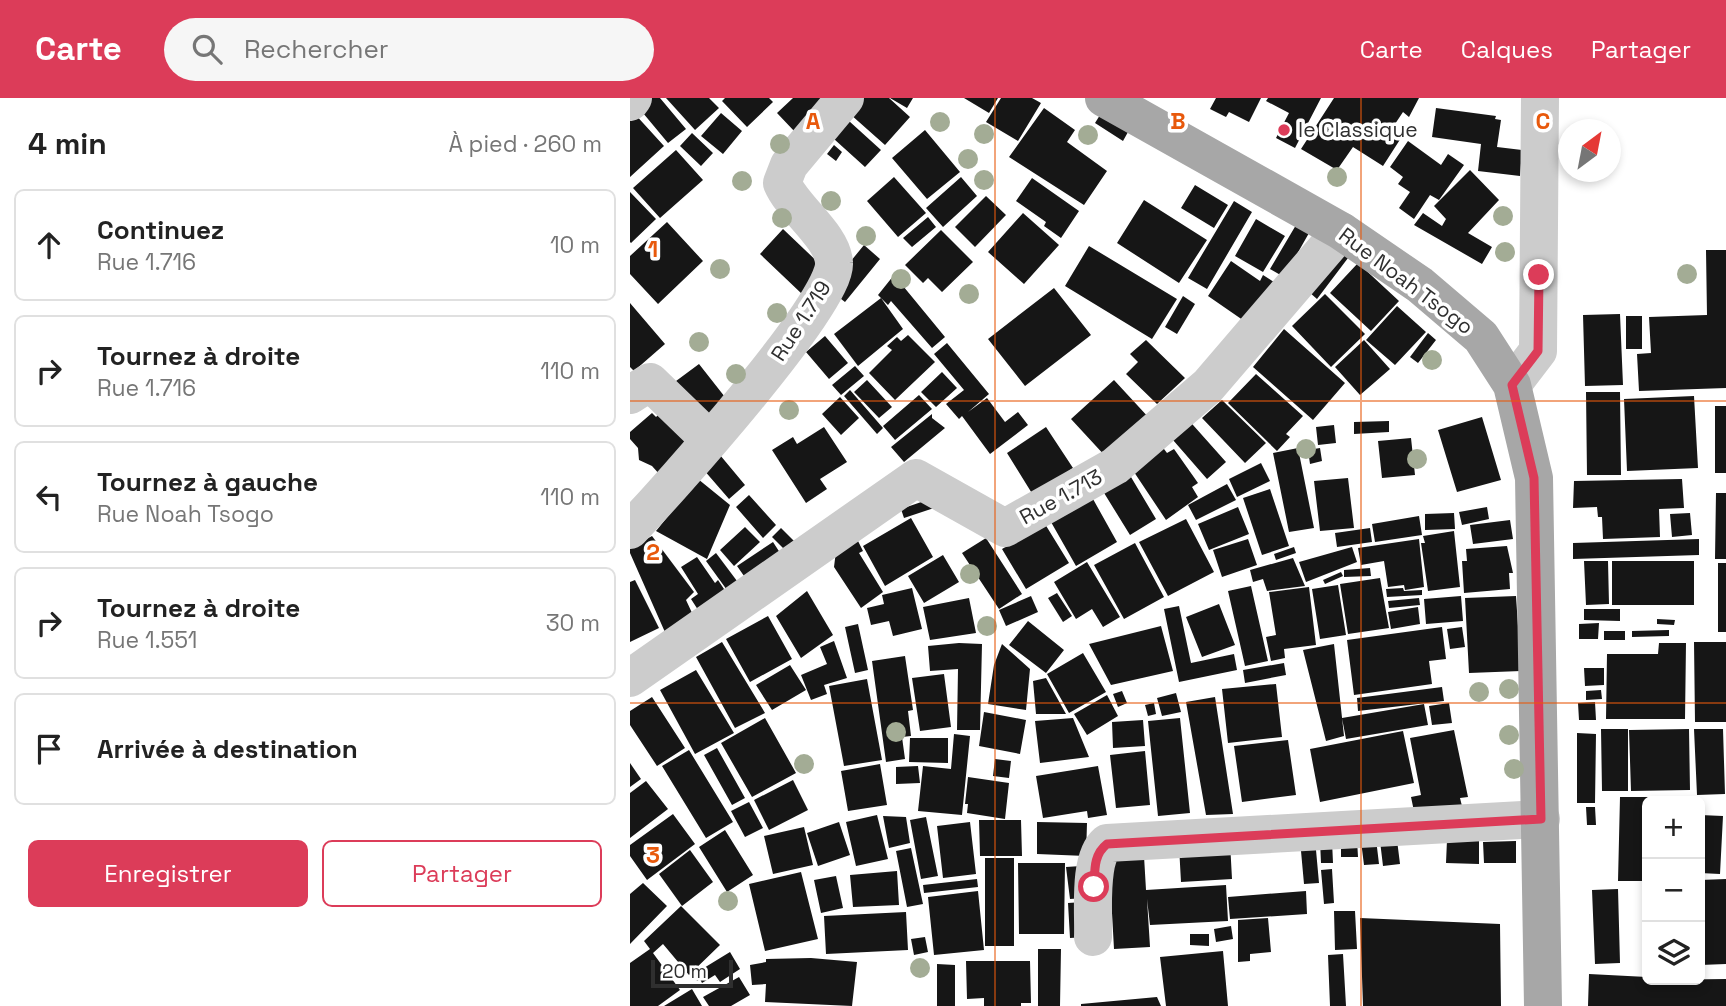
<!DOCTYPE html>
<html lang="fr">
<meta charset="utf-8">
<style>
:root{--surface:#fff;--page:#f6f6f6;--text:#222;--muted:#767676;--line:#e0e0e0;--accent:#dc3c59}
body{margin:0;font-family:"Space Grotesk",sans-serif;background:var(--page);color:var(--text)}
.controls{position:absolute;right:21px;bottom:21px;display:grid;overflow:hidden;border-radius:10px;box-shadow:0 4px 10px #0003}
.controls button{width:63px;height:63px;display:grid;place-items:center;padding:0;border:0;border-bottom:2px solid var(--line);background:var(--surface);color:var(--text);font:35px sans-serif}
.compass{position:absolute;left:928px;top:21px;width:63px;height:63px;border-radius:50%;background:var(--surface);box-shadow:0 4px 10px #0003;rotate:32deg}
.scale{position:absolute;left:21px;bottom:18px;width:82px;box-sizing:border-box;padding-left:7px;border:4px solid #2f2f2f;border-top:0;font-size:19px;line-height:24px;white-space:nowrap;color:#2f2f2f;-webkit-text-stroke:5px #fff;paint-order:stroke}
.stop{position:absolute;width:21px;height:21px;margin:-16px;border:5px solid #dc3c59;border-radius:50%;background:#fff}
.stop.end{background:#dc3c59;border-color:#fff;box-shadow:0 2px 7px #0008}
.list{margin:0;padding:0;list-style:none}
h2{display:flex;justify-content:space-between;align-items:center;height:91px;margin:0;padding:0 28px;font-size:30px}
h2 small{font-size:23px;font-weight:400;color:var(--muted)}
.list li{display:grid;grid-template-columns:46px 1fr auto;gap:21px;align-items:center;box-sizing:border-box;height:112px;margin:0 14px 14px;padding:0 14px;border:2px solid var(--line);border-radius:10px}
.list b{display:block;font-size:26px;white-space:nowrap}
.list p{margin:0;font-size:23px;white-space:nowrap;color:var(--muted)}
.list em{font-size:23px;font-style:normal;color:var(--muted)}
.actions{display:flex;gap:14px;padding:21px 28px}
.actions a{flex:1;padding:16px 0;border:2px solid var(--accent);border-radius:10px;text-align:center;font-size:24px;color:var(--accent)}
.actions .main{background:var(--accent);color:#fff}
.icon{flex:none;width:38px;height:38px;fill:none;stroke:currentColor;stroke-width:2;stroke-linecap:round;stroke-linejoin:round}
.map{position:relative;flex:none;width:1096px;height:908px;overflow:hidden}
header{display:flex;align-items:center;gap:42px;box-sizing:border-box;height:98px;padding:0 35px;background:var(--accent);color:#fff}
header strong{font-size:33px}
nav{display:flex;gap:38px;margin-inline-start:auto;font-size:24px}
.search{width:490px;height:63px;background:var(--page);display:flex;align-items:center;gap:18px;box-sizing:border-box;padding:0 24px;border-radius:38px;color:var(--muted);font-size:26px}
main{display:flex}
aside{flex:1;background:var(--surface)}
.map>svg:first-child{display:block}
</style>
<header>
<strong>Carte</strong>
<div class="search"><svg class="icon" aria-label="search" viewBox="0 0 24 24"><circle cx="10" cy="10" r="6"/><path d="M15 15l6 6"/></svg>Rechercher</div>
<nav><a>Carte</a><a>Calques</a><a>Partager</a></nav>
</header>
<main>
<aside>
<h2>4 min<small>À pied · 260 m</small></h2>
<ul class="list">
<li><svg class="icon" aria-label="ahead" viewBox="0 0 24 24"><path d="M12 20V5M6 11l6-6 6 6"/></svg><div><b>Continuez</b><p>Rue 1.716</p></div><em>10 m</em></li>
<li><svg class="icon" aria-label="right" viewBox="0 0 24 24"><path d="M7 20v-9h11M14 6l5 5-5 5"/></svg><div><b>Tournez à droite</b><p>Rue 1.716</p></div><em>110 m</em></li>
<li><svg class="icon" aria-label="left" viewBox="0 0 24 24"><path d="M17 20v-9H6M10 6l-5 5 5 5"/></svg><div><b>Tournez à gauche</b><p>Rue Noah Tsogo</p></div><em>110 m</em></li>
<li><svg class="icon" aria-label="right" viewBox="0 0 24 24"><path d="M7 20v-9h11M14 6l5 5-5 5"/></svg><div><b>Tournez à droite</b><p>Rue 1.551</p></div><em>30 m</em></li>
<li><svg class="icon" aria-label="arrive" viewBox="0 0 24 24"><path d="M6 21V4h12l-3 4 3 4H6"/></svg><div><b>Arrivée à destination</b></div></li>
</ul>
<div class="actions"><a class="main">Enregistrer</a><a>Partager</a></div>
</aside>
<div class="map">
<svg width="1096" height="908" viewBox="0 0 1096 908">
<rect width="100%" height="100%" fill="#fff"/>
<path fill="#161616" d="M 6,0 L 30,0 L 56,31 L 38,45 L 3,3 Z
M 36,0 L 79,0 L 89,10 L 65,32 Z
M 95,0 L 139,0 L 143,4 L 117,29 L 92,3 Z
M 163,0 L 219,0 L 165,34 L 147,15 Z
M 234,0 L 259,0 L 280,19 L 255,47 L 220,16 Z
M 260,0 L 283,0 L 277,10 Z
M 334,0 L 368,0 L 359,15 Z
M 371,0 L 402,0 L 411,5 L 388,43 L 356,24 Z
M 586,0 L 631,0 L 619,24 L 599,14 L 596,19 L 580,11 Z
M 638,0 L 691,0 L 665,50 L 646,40 L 659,15 L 636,3 Z
M 704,0 L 789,0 L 779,19 L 773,14 L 761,32 L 742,20 L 771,40 L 753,68 L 723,49 L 707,72 L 671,51 Z
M 414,10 L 445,32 L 437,44 L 477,73 L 454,107 L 379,59 Z
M 806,10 L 866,18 L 865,21 L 871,22 L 867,49 L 892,52 L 890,78 L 848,73 L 851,46 L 802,39 Z
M 3,14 L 34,48 L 0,79 L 0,16 Z
M 91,15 L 112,33 L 93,56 L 71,38 Z
M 470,17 L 498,34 L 493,43 L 465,25 Z
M 219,23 L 251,52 L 235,69 L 204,41 Z
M 295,32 L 330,74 L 297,101 L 262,60 Z
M 62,35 L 83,55 L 71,68 L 50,48 Z
M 778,43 L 811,67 L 818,56 L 834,67 L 809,102 L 800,97 L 784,121 L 769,110 L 780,94 L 768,86 L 773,79 L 760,69 Z
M 204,47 L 212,54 L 206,63 L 197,56 Z
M 46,52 L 73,82 L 30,120 L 3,90 Z
M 840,72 L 869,102 L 838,135 L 862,149 L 852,166 L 784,127 L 793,115 L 812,128 L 816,121 L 804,108 Z
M 264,79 L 296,115 L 268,139 L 237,103 Z
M 331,79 L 347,98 L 313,129 L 296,110 Z
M 402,80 L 449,113 L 431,140 L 414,128 L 416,124 L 386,103 Z
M 565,87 L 598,107 L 584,130 L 551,110 Z
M 0,94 L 26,121 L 1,145 L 0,144 Z
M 356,98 L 376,117 L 345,149 L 325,129 Z
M 514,102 L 577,142 L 549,185 L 487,145 Z
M 604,103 L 622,114 L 577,191 L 558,180 Z
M 393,115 L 429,147 L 394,186 L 358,154 Z
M 298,119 L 306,129 L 282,149 L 273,140 Z
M 626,121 L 655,138 L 633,174 L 605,158 Z
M 37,124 L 73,163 L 28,206 L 0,176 L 0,158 Z
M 666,127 L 679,135 L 654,179 L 640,171 Z
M 153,131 L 195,171 L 172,196 L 130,156 Z
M 311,132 L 343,164 L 312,194 L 298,180 L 293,185 L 275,167 Z
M 234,147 L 250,161 L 215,204 L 198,191 Z
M 459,148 L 547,201 L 522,241 L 435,188 Z
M 1076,152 L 1096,152 L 1096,290 L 1009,293 L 1007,256 L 1021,255 L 1019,219 L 1077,217 Z
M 710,153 L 718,160 L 687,201 L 679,194 Z
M 601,163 L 630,183 L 633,177 L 647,186 L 620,227 L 578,198 Z
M 728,165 L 769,203 L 741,233 L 700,195 Z
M 264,177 L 315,239 L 302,250 L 261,203 L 258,207 L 248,197 Z
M 424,190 L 461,237 L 395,288 L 358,241 Z
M 695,196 L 735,236 L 701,269 L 662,228 Z
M 553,198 L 565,206 L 547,236 L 535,229 Z
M 251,200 L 273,231 L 228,268 L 204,236 Z
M 0,205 L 35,246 L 4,273 L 0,269 Z
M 767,208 L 796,234 L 765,267 L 736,242 Z
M 990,216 L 993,287 L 955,288 L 953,217 Z
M 996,218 L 1012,218 L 1012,251 L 996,251 Z
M 654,231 L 715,285 L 683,322 L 623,269 Z
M 798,235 L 806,242 L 788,265 L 780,259 Z
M 278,237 L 305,264 L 265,302 L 239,275 L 262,252 L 257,248 L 267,239 L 271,243 Z
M 195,238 L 218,265 L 199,281 L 176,254 Z
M 516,242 L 555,280 L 527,306 L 496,276 L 508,264 L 500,256 Z
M 734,242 L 760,271 L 730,297 L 705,269 Z
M 317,245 L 359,296 L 338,314 L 357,300 L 375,324 L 388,314 L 398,327 L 360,356 L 332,318 L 329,321 L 316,306 L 334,292 L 304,256 Z
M 69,266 L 102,308 L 76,329 L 42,286 Z
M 225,268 L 234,278 L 211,297 L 202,287 Z
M 312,274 L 327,290 L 306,309 L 291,294 Z
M 626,276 L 673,318 L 656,336 L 660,339 L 647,353 L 598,305 Z
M 237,282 L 262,309 L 249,320 L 224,294 Z
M 484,282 L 520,321 L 477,360 L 441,321 Z
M 220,292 L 253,330 L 247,336 L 214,298 Z
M 956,294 L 990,294 L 991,377 L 957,377 Z
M 289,297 L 302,311 L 265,342 L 253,328 Z
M 1064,298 L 1068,370 L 997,373 L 994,301 Z
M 210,299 L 229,320 L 211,337 L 192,316 Z
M 592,302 L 636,345 L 615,365 L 572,320 Z
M 1085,308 L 1096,308 L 1096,375 L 1085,375 Z
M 36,309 L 66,346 L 31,378 L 22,368 L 9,362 L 8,350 L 0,341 L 0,334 L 22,315 L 26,319 Z
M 302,316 L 302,320 L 315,330 L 274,364 L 261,349 Z
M 555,318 L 596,364 L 577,381 L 536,334 Z
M 852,319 L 871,382 L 827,394 L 808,332 Z
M 759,323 L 759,334 L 724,336 L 724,324 Z
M 704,327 L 706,345 L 688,347 L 686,329 Z
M 194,329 L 217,364 L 190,381 L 197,391 L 176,405 L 142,352 L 163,339 L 167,346 Z
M 416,329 L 443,370 L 403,397 L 377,355 Z
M 781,340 L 785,377 L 752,380 L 748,343 Z
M 531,347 L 537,355 L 544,351 L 568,385 L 562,389 L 568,399 L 536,422 L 502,371 Z
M 668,350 L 684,430 L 659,434 L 643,355 Z
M 690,350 L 692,363 L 680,366 L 678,352 Z
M 90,357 L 115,387 L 99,401 L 73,371 Z
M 631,365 L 640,383 L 607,399 L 599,381 Z
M 498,374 L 526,421 L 500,437 L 471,390 Z
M 718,380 L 724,430 L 690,433 L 684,383 Z
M 68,381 L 100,407 L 77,461 L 26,433 Z
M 1052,381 L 1054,410 L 1029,411 L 1030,439 L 973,441 L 972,419 L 968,419 L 967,409 L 943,410 L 944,383 Z
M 597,386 L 606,402 L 566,422 L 558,407 Z
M 640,391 L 659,448 L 632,457 L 613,400 Z
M 1086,395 L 1096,395 L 1096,461 L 1085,461 Z
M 119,397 L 146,427 L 133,440 L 106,409 Z
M 300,401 L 304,410 L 274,420 L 271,411 Z
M 463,401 L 487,444 L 446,468 L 421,424 Z
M 608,409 L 619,436 L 579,452 L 568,426 Z
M 857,409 L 859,421 L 832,427 L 829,414 Z
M 824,415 L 825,431 L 795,432 L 795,416 Z
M 1060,415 L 1062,437 L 1042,439 L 1040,416 Z
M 789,418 L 792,437 L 745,444 L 742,426 Z
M 281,420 L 303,459 L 255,488 L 233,448 Z
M 556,421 L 584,474 L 538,498 L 509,444 Z
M 880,422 L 883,441 L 843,446 L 840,427 Z
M 415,426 L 439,465 L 396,491 L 372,451 Z
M 115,429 L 130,444 L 104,468 L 90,452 Z
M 151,430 L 170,449 L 161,458 L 142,439 Z
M 740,430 L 742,444 L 707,449 L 705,435 Z
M 824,433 L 830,489 L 798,493 L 791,445 L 795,445 L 793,438 Z
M 22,438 L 64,494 L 56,502 L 63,517 L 38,541 L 0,455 L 0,450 Z
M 356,440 L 392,496 L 369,511 L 332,455 Z
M 227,441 L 233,453 L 229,455 L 253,494 L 231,510 L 204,469 L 206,453 Z
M 618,441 L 627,467 L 592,479 L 583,452 Z
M 789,441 L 794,489 L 775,492 L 774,487 L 758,489 L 754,463 L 731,467 L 728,450 Z
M 1069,441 L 1069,457 L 943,461 L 943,445 Z
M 143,444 L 154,461 L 119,485 L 107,468 Z
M 505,445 L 534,499 L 494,521 L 464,467 Z
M 877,448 L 883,475 L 879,475 L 880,491 L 834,495 L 832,463 L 837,463 L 836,451 Z
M 664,449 L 666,455 L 646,462 L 644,456 Z
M 722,449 L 727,464 L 676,484 L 669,464 Z
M 86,455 L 113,491 L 102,499 L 76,463 Z
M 313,457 L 329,484 L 294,505 L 278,478 Z
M 67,459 L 85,485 L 88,482 L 100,500 L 72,518 L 61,501 L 68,496 L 51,469 Z
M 663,460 L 675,488 L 637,493 L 633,481 L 623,484 L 620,472 Z
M 954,463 L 978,463 L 979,506 L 956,507 Z
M 982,463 L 1064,463 L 1064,507 L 982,507 Z
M 457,464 L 490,519 L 473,529 L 462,511 L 446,521 L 424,484 Z
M 1088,465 L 1096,465 L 1096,534 L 1088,534 Z
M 740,470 L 741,478 L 714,479 L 714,472 Z
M 711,474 L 713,478 L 695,486 L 693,482 Z
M 750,480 L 759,530 L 718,536 L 710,486 Z
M 5,482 L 29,530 L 0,544 L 0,484 Z
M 708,487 L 716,537 L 690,541 L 682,491 Z
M 621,488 L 638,563 L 615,568 L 598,493 Z
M 679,489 L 686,547 L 654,551 L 655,560 L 641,563 L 636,539 L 646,537 L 639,494 Z
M 282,490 L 292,531 L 263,538 L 259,523 L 241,527 L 237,510 L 254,506 L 252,497 Z
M 773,490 L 774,493 L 792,492 L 792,497 L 757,499 L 756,491 Z
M 177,493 L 203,537 L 171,560 L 146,518 Z
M 427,495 L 442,518 L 433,524 L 418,500 Z
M 401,498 L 408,514 L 376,528 L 369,512 Z
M 831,498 L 833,523 L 796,526 L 794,501 Z
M 886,498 L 891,573 L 839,575 L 835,500 Z
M 339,500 L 346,535 L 300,542 L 293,509 Z
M 789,500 L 790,507 L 759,510 L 758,503 Z
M 589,506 L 605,547 L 572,559 L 556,519 Z
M 549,508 L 561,565 L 604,556 L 607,572 L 549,584 L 534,511 Z
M 788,509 L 790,526 L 761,531 L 758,514 Z
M 954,511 L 990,511 L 990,523 L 954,522 Z
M 138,518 L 162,561 L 120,584 L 96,541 Z
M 1027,521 L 1045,522 L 1044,527 L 1027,526 Z
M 398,523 L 434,552 L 416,575 L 379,547 Z
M 969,525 L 968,541 L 949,541 L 949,526 Z
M 228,526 L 238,572 L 225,575 L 215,529 Z
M 531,528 L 543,573 L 481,587 L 459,546 Z
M 812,529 L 816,561 L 799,563 L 802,586 L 724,597 L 717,542 Z
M 832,529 L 835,549 L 820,551 L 817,531 Z
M 1039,532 L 1039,538 L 1002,539 L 1002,533 Z
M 974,533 L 995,533 L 995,542 L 974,542 Z
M 204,543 L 217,580 L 194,587 L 197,596 L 181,602 L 171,577 L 197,566 L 190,549 Z
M 92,544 L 135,615 L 105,630 L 66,559 Z
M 1064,544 L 1096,544 L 1096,624 L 1065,624 Z
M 329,545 L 352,546 L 350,632 L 327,632 L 328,571 L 300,573 L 298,548 Z
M 1029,545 L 1056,545 L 1055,621 L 976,621 L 977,556 L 1028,556 Z
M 372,546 L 400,571 L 396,612 L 358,606 L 364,567 Z
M 704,546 L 714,638 L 696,643 L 673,552 Z
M 453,555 L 476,594 L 439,615 L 417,576 Z
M 275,558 L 283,612 L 278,613 L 281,638 L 272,639 L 275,661 L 256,664 L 242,563 Z
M 654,565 L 656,577 L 615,585 L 613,572 Z
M 160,567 L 176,592 L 142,612 L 126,587 Z
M 954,570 L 974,570 L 974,587 L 955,588 Z
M 66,572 L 104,635 L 65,656 L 30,592 Z
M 314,576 L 321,629 L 290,633 L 282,580 Z
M 416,580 L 436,616 L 406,616 L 403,583 Z
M 237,581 L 252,662 L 214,668 L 199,588 Z
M 646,586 L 652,639 L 598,645 L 592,591 Z
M 812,589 L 814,603 L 728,613 L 727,600 Z
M 971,592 L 972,601 L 956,602 L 956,593 Z
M 492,593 L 497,605 L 488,609 L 483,596 Z
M 546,595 L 551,614 L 532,618 L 527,600 Z
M 477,597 L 488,618 L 457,637 L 444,616 Z
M 22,599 L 55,650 L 27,668 L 0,627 L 0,613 Z
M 585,599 L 603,716 L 576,717 L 556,604 Z
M 965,604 L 966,622 L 949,622 L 948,605 Z
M 524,605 L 526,616 L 518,618 L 515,607 Z
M 819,605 L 822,625 L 802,627 L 799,608 Z
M 794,606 L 798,627 L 716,641 L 712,620 Z
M 354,614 L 396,622 L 390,656 L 349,648 Z
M 135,620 L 166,675 L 122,699 L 91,645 Z
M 443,620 L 459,659 L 410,665 L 405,623 Z
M 550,620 L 560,715 L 528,718 L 518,623 Z
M 513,622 L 515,648 L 483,650 L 482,624 Z
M 971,631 L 998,631 L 998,693 L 972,693 Z
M 1059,631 L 1060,692 L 1001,693 L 999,632 Z
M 1064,631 L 1093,631 L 1095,696 L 1067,697 Z
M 824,632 L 838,699 L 830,700 L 833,712 L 785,718 L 781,699 L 791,697 L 780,640 Z
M 773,633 L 784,685 L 690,704 L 680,651 Z
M 947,635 L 966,636 L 965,705 L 947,705 Z
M 324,636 L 340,638 L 332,717 L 288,713 L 293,668 L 321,671 Z
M 280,640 L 318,640 L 318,665 L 279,664 Z
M 658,642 L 666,697 L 612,704 L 604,648 Z
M 87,650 L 115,700 L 102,707 L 74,657 Z
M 59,652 L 103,724 L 76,740 L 32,668 Z
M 515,653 L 520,707 L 486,710 L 480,657 Z
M 365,661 L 381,663 L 379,680 L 363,678 Z
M 0,665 L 11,681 L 0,689 Z
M 250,666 L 257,707 L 218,713 L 211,673 Z
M 288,668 L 290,685 L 266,686 L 266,669 Z
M 468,668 L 477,717 L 458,720 L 457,713 L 413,720 L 406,678 Z
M 338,679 L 379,685 L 375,721 L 337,715 L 338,706 L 335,706 Z
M 163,682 L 178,712 L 139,732 L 124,702 Z
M 16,683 L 38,711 L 0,740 L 0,695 Z
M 990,699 L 1040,699 L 1039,703 L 1017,703 L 1017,783 L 988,783 Z
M 119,704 L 133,730 L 115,739 L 101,713 Z
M 956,709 L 965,709 L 966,727 L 957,727 Z
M 43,716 L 65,746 L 17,782 L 0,758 L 0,747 Z
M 247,717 L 258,761 L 226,768 L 216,724 Z
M 1070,717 L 1093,718 L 1090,776 L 1070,775 Z
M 253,718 L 276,719 L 280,745 L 259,750 Z
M 296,719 L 308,778 L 291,781 L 280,722 Z
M 349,722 L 391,722 L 392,758 L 350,758 Z
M 209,724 L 220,757 L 188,768 L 177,735 Z
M 340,724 L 346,776 L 313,780 L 307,728 Z
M 407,724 L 457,725 L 456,758 L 407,756 Z
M 174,729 L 183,767 L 143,776 L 134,738 Z
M 95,732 L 123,777 L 97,794 L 69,749 Z
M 685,741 L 689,785 L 674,786 L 670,742 Z
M 746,741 L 749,766 L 734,767 L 731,743 Z
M 711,742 L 727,742 L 728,759 L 711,759 Z
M 767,742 L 770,766 L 753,768 L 750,743 Z
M 817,742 L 849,743 L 849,766 L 816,765 Z
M 690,743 L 702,743 L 703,765 L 691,765 Z
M 886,743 L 886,765 L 854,765 L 853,744 Z
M 600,744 L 602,781 L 551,784 L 549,748 Z
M 281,750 L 293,806 L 277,809 L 266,753 Z
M 60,752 L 83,784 L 52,808 L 29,776 Z
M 514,758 L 516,792 L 596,787 L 598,823 L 520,827 L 517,801 L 520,849 L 484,851 L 479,761 Z
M 355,760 L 384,760 L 384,848 L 355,848 Z
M 388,765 L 435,765 L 434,836 L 389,836 Z
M 451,768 L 454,800 L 440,801 L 436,769 Z
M 702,771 L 704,805 L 694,806 L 691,772 Z
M 267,773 L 269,807 L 223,809 L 220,777 Z
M 171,774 L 188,841 L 135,853 L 119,786 Z
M 206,778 L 213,810 L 191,815 L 184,782 Z
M 347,781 L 348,789 L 294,795 L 293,787 Z
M 1096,781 L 1096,866 L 1070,867 L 1070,782 Z
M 13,785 L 37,808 L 0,846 L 0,796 Z
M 988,791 L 990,865 L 965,866 L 962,792 Z
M 348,793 L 354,852 L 304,857 L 298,799 Z
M 676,793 L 677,816 L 600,821 L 598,799 Z
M 453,804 L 455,839 L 440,840 L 438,805 Z
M 51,808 L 90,847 L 59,877 L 33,846 L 23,855 L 50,892 L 28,908 L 0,908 L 0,865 L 20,851 L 14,843 Z
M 704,813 L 725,813 L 727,851 L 705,852 Z
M 276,814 L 278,852 L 196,856 L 194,818 Z
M 638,820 L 641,854 L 620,856 L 620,863 L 608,864 L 608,822 Z
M 730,820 L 870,826 L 871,908 L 733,908 Z
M 601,828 L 603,841 L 586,844 L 584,831 Z
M 560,836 L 579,836 L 579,848 L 560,847 Z
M 295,839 L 298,854 L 284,857 L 281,841 Z
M 408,851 L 431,851 L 430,908 L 408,908 Z
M 593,853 L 598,908 L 536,908 L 530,859 Z
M 100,854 L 110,871 L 90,884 L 85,877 L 72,885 L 70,881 L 67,883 L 64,876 Z
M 713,856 L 716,908 L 700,908 L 698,857 Z
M 181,860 L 227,864 L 222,908 L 135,904 L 136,886 L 122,887 L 120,867 L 136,864 L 136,861 Z
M 336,863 L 400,863 L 401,905 L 391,905 L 391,908 L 354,908 L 354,900 L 337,901 Z
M 307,866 L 325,867 L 325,908 L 307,908 Z
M 959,876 L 1017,879 L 1017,882 L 1096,881 L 1096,908 L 958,908 Z
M 109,879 L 120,897 L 101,908 L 79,908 L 73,899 Z
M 62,891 L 72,908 L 34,908 Z
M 527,899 L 531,908 L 451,908 L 451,906 Z"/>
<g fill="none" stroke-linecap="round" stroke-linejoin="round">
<path stroke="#ccc" stroke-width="38" d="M 0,4 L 3,0
M 882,287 L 908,253 L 910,0
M 0,297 L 20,284 L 80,342
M 0,432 C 35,395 207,205 204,165 C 203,138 163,111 152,85 L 159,67 L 215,0
M 0,580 L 286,380 L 375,430 L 485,368 L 578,288 L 711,133
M 463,839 C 464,815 458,761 477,745 L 911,721"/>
<path stroke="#a7a7a7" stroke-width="38" d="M 474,0 L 711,133 L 790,187 L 851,239 L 882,287 L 904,380 L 913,908"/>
</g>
<g fill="#a3ac95">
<circle cx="310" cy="24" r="10"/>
<circle cx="354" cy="36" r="10"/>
<circle cx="458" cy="37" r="10"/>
<circle cx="150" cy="46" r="10"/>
<circle cx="338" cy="61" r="10"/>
<circle cx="707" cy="79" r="10"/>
<circle cx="354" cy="82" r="10"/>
<circle cx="112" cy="83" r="10"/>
<circle cx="201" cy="103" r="10"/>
<circle cx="873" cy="118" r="10"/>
<circle cx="152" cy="120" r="10"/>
<circle cx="236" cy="138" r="10"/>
<circle cx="875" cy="154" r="10"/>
<circle cx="90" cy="171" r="10"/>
<circle cx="1057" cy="176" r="10"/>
<circle cx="271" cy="181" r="10"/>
<circle cx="339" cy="196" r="10"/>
<circle cx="147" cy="215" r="10"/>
<circle cx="69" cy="244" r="10"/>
<circle cx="802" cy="262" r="10"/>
<circle cx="106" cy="276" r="10"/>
<circle cx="159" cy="312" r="10"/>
<circle cx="676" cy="351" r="10"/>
<circle cx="787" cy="361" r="10"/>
<circle cx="340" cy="476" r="10"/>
<circle cx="357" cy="528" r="10"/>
<circle cx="879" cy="591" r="10"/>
<circle cx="849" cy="594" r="10"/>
<circle cx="266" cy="634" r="10"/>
<circle cx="879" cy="637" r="10"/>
<circle cx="174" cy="666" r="10"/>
<circle cx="884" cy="671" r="10"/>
<circle cx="98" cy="803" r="10"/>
<circle cx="290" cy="870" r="10"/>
</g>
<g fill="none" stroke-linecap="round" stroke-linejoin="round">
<path stroke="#dc3c59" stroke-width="9" d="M 464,789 C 465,773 463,757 477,746 L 911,721 L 904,380 L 882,287 L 908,253 L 909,177"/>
</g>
<path fill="none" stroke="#e8590c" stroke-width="2" stroke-opacity="0.55" d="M 365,0 L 365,908M 731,0 L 731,908M 0,303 L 1096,303M 0,605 L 1096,605"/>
<circle fill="#dc3c59" stroke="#fff" stroke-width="2.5" cx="654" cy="32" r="7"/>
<g text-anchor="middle" stroke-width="7" stroke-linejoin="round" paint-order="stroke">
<g font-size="21" fill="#2f2f2f" stroke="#fff" text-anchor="start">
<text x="668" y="39">le Classique</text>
</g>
<g font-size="21" fill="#2f2f2f" stroke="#fff">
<text transform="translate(776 183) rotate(37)" y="7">Rue Noah Tsogo</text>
<text transform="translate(171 223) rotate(-57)" y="7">Rue 1.719</text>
<text transform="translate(431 399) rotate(-29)" y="7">Rue 1.713</text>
</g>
</g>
<g font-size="23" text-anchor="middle" font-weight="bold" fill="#e8590c" stroke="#fff" stroke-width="7" stroke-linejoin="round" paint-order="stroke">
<text x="183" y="31">A</text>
<text x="548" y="31">B</text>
<text x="913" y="31">C</text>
<text x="23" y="159">1</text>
<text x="23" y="462">2</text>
<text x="23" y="765">3</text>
</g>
</svg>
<div class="controls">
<button>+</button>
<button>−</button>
<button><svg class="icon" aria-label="layers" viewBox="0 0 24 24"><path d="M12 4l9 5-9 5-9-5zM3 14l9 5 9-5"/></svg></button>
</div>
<svg class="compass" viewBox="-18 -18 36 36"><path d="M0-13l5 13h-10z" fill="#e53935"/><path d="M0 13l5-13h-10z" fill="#767676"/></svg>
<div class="scale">20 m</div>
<div class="stop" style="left:464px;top:789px"></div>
<div class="stop end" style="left:909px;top:177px"></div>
</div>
</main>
